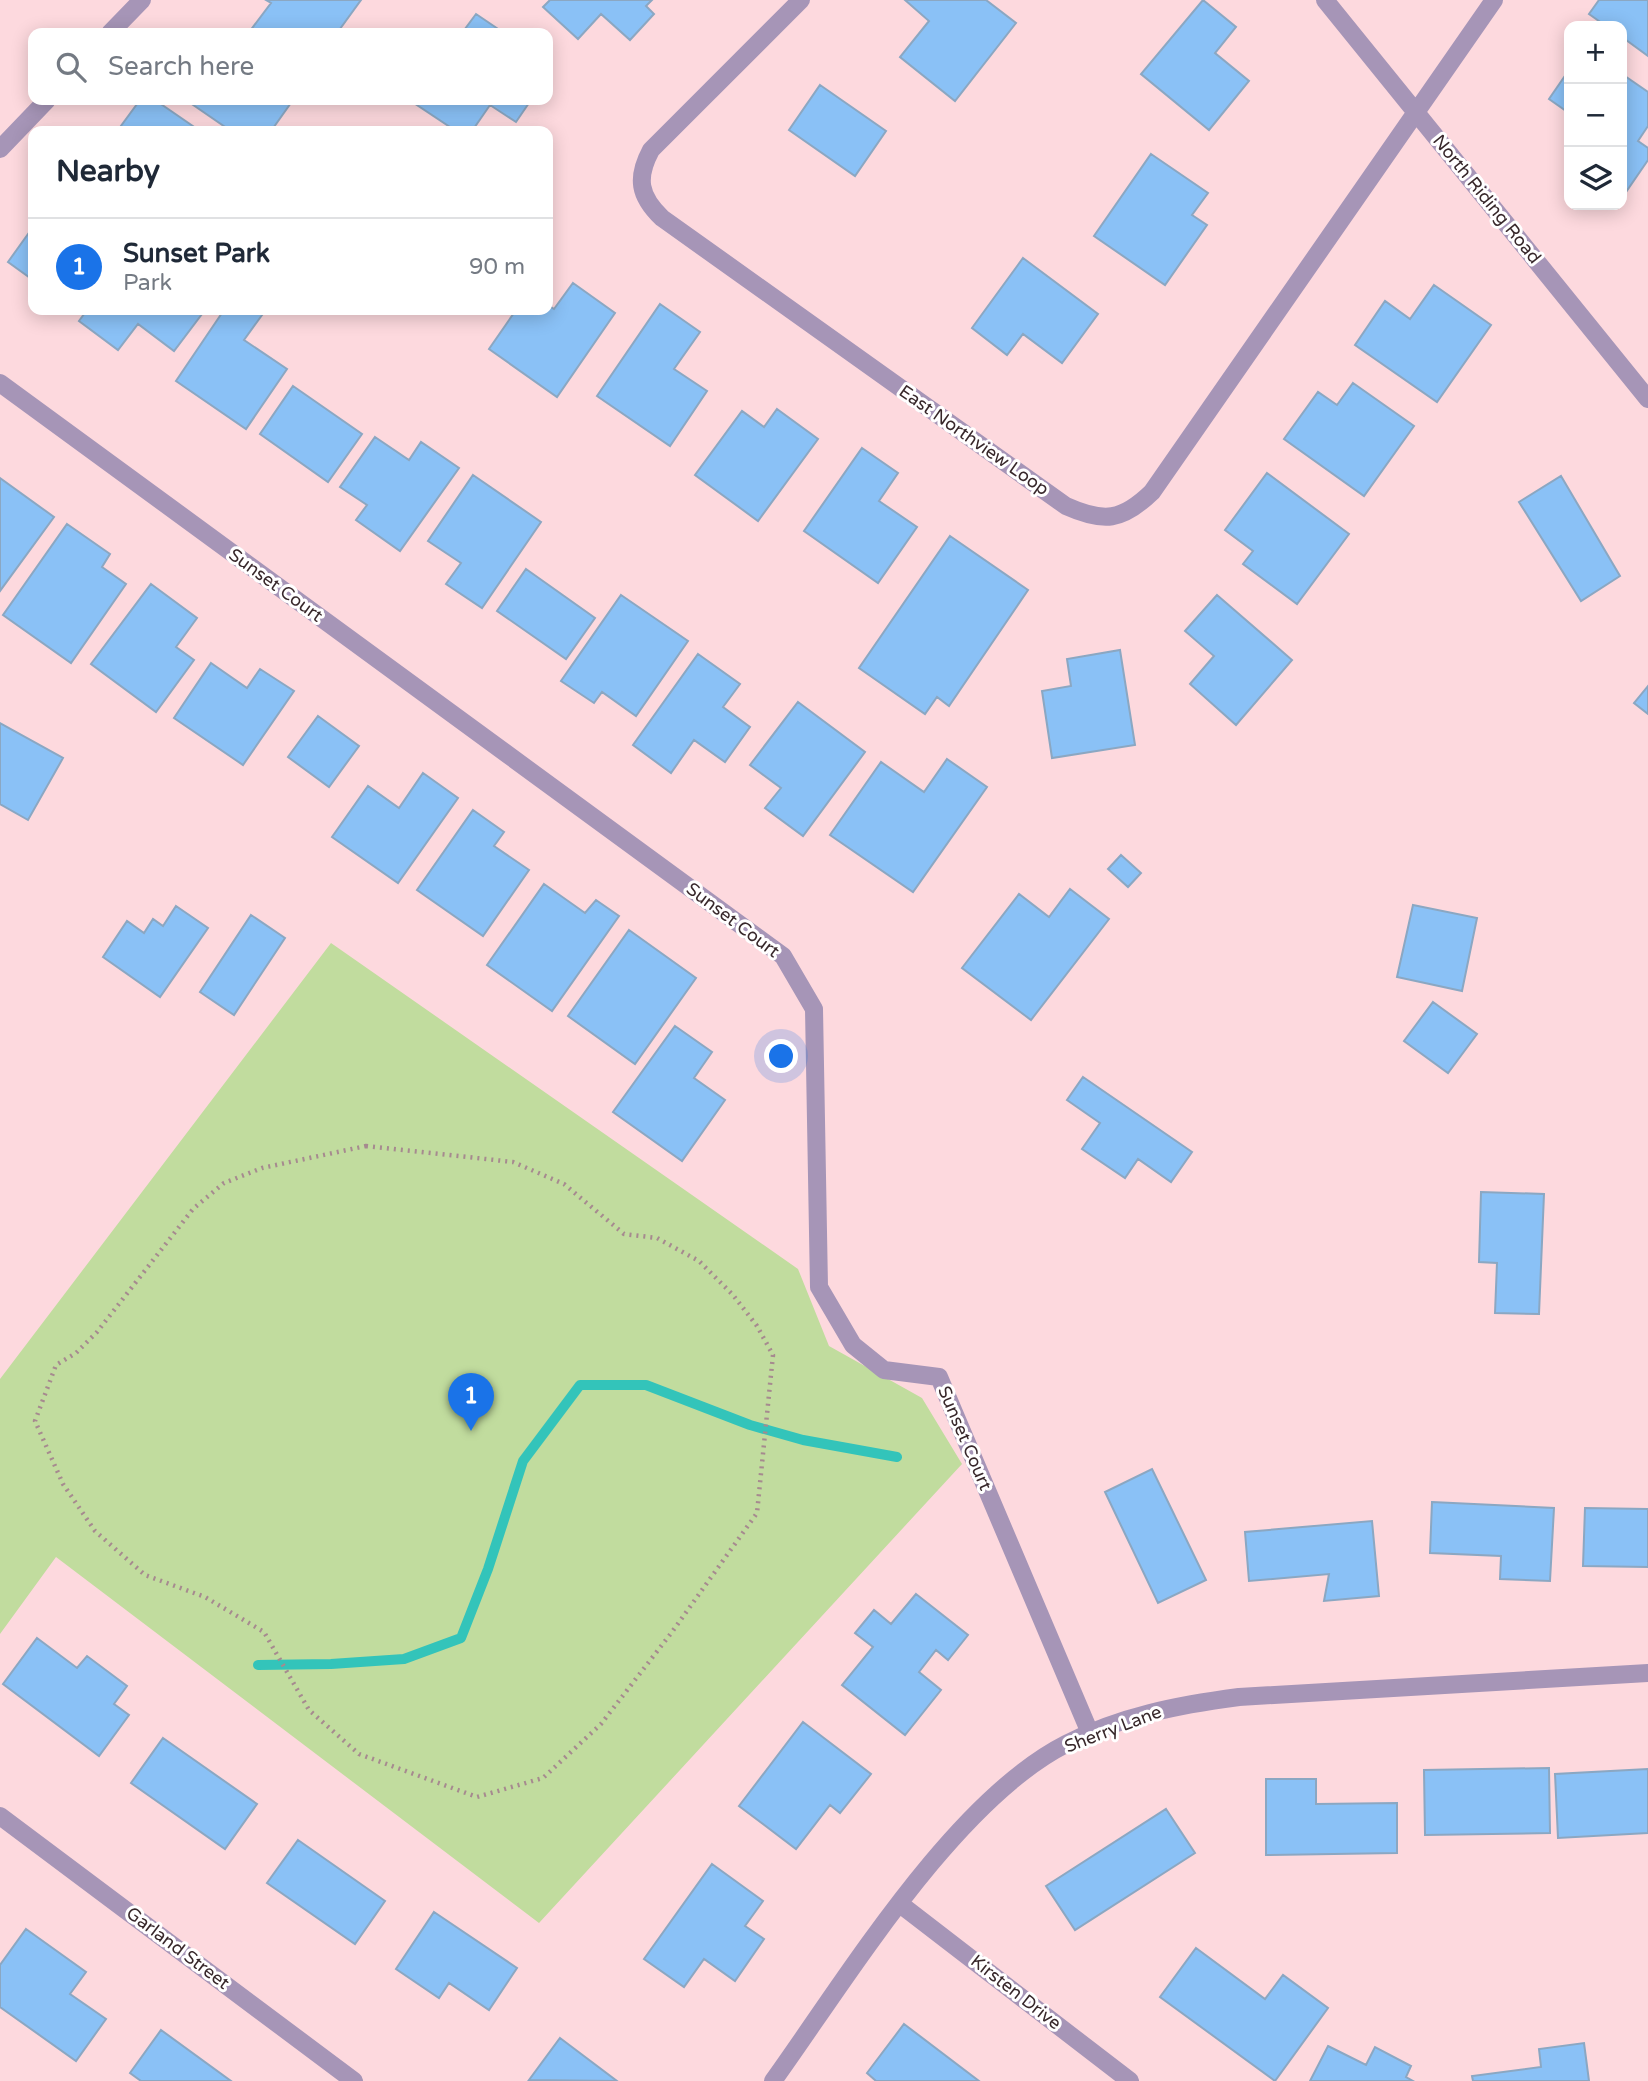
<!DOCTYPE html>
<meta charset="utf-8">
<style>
:root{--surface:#fff;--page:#f2f2f3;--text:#1f2937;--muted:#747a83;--line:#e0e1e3;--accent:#1a73e8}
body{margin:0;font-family:"Varela Round",sans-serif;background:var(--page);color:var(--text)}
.controls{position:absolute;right:21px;top:21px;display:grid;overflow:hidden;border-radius:14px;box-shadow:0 4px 18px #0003}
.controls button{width:63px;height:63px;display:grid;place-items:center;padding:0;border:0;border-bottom:2px solid var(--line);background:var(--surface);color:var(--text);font:35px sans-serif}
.you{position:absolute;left:782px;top:1057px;width:24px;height:24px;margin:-18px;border:5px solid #fff;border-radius:50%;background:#1a73e8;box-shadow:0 0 0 10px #1a73e833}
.badge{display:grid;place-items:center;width:46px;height:46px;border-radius:50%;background:var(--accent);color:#fff;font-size:23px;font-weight:700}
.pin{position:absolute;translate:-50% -58px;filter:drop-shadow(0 2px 4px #0008)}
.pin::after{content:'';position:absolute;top:37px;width:24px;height:21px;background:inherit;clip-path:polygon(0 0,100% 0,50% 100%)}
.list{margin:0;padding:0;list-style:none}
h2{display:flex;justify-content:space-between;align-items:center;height:91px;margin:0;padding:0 28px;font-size:30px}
h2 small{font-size:23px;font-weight:400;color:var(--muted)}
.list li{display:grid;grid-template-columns:46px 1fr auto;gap:21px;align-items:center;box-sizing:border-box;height:98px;padding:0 28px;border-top:2px solid var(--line)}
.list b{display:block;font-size:26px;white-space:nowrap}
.list p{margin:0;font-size:23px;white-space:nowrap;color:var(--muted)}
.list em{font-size:23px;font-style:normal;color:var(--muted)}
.icon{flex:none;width:38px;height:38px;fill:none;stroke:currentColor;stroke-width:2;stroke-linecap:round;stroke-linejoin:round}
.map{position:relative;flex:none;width:1648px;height:2081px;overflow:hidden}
.search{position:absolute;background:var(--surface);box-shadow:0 4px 18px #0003;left:28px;top:28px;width:525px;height:77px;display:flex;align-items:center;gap:18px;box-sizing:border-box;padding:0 24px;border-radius:14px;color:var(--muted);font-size:26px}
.panel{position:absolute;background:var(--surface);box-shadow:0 4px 18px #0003;left:28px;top:126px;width:525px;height:189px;border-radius:14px}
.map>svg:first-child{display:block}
</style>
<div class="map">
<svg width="1648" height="2081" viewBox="0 0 1648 2081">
<rect width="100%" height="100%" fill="#fdd9de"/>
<path fill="#c1dc9e" d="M 331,943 L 798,1269 L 829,1346 L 922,1398 L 962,1464 L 539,1923 L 56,1557 L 0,1634 L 0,1379 Z"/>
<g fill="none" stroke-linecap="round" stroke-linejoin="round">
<path stroke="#33c4ba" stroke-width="10" d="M 258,1665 L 331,1664 L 404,1659 L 461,1638 L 488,1569 L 523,1461 L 580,1385 L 646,1385 L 750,1425 L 803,1440 L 897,1457"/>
</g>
<path fill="#8ac1f6" stroke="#8ba7c2" stroke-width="2" d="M 266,0 L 361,0 L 337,33 L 254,33 L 250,31 L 271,3 Z
M 550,0 L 652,0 L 646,6 L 654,14 L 630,40 L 601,14 L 578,39 L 543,7 Z
M 905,0 L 986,0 L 1016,23 L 955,101 L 900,57 L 929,21 Z
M 1203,0 L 1236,27 L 1215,53 L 1249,81 L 1209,130 L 1141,74 Z
M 1599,0 L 1648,0 L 1648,56 L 1622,37 L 1622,26 L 1606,26 L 1589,14 Z
M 476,14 L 504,33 L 462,33 Z
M 1569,70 L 1569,113 L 1549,99 Z
M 1622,74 L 1648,92 L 1648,126 L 1638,141 L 1648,148 L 1648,160 L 1626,192 L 1622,189 Z
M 820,85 L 886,131 L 855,176 L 789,130 Z
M 140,100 L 155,100 L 200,131 L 121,131 L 118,130 Z
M 186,100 L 293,100 L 271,131 L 231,131 Z
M 417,100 L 531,100 L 516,122 L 490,105 L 472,131 L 456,131 L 414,103 Z
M 1151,154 L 1208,193 L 1192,215 L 1207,225 L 1165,285 L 1094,236 Z
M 33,227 L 33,280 L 8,262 Z
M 1023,258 L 1098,314 L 1062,363 L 1023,334 L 1007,355 L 972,328 Z
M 573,283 L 615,313 L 557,397 L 489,349 L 516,310 L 548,310 L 548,305 L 554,309 Z
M 1434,285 L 1491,325 L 1437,402 L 1355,345 L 1385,301 L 1410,319 Z
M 660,304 L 700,332 L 674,369 L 707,391 L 670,446 L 597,396 Z
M 87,310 L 205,310 L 174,351 L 138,324 L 118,350 L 79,321 Z
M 224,310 L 254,310 L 262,315 L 244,340 L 287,369 L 246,429 L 176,381 Z
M 1353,383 L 1414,426 L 1364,496 L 1284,439 L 1318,392 L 1337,405 Z
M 293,386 L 362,434 L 328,482 L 260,434 Z
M 777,409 L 818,439 L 758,521 L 695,475 L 742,411 L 764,427 Z
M 375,437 L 409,460 L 421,442 L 459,468 L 400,551 L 356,520 L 367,505 L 340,487 Z
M 862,448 L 898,473 L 879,501 L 917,527 L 878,583 L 804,531 Z
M 1267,473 L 1349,534 L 1297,604 L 1243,564 L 1253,551 L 1225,530 Z
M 473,475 L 541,522 L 482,608 L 446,584 L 461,563 L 428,541 Z
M 1561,476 L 1620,576 L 1581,601 L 1519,502 Z
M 0,478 L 54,517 L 0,591 Z
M 67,524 L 110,554 L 102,567 L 126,584 L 71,663 L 3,615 Z
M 950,536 L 1028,590 L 949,706 L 937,697 L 925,714 L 859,668 Z
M 526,569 L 595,618 L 566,659 L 497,611 Z
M 151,584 L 197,618 L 176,647 L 194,660 L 156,712 L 91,664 Z
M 621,595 L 688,641 L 636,716 L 602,692 L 594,703 L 561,681 Z
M 1217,595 L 1292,660 L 1236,725 L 1190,684 L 1214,656 L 1185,631 Z
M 1120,650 L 1135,745 L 1052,758 L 1042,691 L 1071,686 L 1067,659 Z
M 698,654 L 740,684 L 723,707 L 750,727 L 725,762 L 694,740 L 671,773 L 633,745 Z
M 211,663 L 247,688 L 260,669 L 294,691 L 243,765 L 174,718 Z
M 1648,686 L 1648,714 L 1634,703 Z
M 798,702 L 865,752 L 803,836 L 765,808 L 781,788 L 750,765 Z
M 318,716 L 359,746 L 329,787 L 288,757 Z
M 0,723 L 63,758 L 28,820 L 0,804 Z
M 947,759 L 987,787 L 913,892 L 830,835 L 881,762 L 924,792 Z
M 423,773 L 458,798 L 398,883 L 332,837 L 368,786 L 399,808 Z
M 473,810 L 504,832 L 494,846 L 529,870 L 483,936 L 417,890 Z
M 1121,855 L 1141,873 L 1128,887 L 1108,869 Z
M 544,884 L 585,913 L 596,900 L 619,916 L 552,1011 L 487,965 Z
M 1070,889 L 1109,919 L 1031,1020 L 962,968 L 1019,894 L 1049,917 Z
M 1413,905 L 1477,918 L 1462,991 L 1397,977 Z
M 176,906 L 208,928 L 160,997 L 103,957 L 127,921 L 144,933 L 153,919 L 163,926 Z
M 251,915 L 285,938 L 234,1015 L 200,992 Z
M 629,930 L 696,978 L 635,1064 L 568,1016 Z
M 1433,1002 L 1477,1034 L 1448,1073 L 1404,1041 Z
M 675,1026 L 712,1052 L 694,1078 L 725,1100 L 682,1161 L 613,1112 Z
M 1083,1077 L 1192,1152 L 1171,1182 L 1138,1159 L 1125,1178 L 1082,1149 L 1100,1123 L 1067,1100 Z
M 1481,1192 L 1544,1194 L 1539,1314 L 1495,1313 L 1497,1263 L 1479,1262 Z
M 1152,1469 L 1206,1580 L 1158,1603 L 1105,1492 Z
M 1432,1502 L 1554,1508 L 1550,1581 L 1500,1579 L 1501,1556 L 1430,1553 Z
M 1585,1508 L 1648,1509 L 1648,1567 L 1583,1566 Z
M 1372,1521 L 1379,1596 L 1324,1601 L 1329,1574 L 1249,1581 L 1245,1532 Z
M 916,1594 L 968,1635 L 948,1660 L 936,1650 L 919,1672 L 941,1690 L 905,1735 L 842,1685 L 873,1647 L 855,1633 L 874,1610 L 891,1624 Z
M 37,1638 L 77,1668 L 87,1656 L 127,1686 L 114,1704 L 129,1715 L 99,1756 L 3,1684 Z
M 803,1722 L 871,1774 L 840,1813 L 830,1805 L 796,1849 L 739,1806 Z
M 163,1738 L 257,1804 L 225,1849 L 131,1783 Z
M 1549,1768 L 1550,1833 L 1425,1835 L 1424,1770 Z
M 1648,1769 L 1648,1833 L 1558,1838 L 1555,1774 Z
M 1266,1779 L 1316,1779 L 1316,1804 L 1397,1803 L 1397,1853 L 1266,1855 Z
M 1166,1809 L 1195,1853 L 1075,1930 L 1046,1886 Z
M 298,1840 L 385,1901 L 355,1944 L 267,1883 Z
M 712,1864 L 763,1901 L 745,1926 L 764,1939 L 735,1981 L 704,1959 L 684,1987 L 644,1959 Z
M 434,1912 L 517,1968 L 489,2010 L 449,1983 L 439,1998 L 396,1969 Z
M 26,1929 L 86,1972 L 70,1994 L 106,2019 L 76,2061 L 0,2007 L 0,1965 Z
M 1196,1948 L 1265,1999 L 1283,1975 L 1328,2008 L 1275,2081 L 1160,1997 Z
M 904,2024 L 979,2081 L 876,2081 L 867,2073 Z
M 161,2030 L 231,2081 L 141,2081 L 130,2073 Z
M 560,2038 L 617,2081 L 529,2080 Z
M 1584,2043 L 1589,2081 L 1473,2081 L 1472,2076 L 1541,2067 L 1539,2049 Z
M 1328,2046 L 1366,2065 L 1375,2047 L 1411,2066 L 1406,2077 L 1413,2081 L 1310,2081 Z"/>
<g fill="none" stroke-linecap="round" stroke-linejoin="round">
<path stroke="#a68a8f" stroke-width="4.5" stroke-dasharray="2 5" stroke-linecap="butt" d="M 366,1146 L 513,1162 L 564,1184 L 624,1234 L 657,1238 L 699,1261 L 733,1295 L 757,1326 L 773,1355 L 757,1513 L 672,1632 L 601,1724 L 543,1778 L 477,1797 L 359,1754 L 309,1710 L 264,1632 L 205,1597 L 145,1575 L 95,1531 L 63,1484 L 35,1421 L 56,1365 L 76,1353 L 97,1332 L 193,1209 L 224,1183 L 262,1168 Z"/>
<path stroke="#a695b7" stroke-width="18" d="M 801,0 L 651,150 C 636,178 639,196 662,218 L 1066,506 C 1104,523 1122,521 1152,492 L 1494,0
M 1325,0 L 1648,399
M 110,33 L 142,0
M 0,149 L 47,100
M 0,383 L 783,956 L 814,1009 L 819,1287 L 853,1345 L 884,1370 L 939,1377 L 1090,1733
M 0,1816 L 354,2081
M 900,1904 L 1130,2081
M 773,2081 C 847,1978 954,1801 1066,1744 C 1121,1716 1178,1705 1239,1697 L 1648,1673"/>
</g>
<g text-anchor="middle" stroke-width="6" stroke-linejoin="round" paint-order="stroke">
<g font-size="18" fill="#38282b" stroke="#fff">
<text transform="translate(1487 199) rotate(51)" y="6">North Riding Road</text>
<text transform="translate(974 440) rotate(35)" y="6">East Northview Loop</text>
<text transform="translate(276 585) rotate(36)" y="6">Sunset Court</text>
<text transform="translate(733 920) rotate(37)" y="6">Sunset Court</text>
<text transform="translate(965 1438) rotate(67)" y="6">Sunset Court</text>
<text transform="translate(1113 1729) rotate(-21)" y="6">Sherry Lane</text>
<text transform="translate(178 1948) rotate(37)" y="6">Garland Street</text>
<text transform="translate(1016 1992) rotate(38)" y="6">Kirsten Drive</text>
</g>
</g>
</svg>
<div class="controls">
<button>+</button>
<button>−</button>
<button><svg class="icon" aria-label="layers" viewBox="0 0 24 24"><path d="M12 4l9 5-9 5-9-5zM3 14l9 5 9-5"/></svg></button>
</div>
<div class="you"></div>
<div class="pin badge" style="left:471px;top:1431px">1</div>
<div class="search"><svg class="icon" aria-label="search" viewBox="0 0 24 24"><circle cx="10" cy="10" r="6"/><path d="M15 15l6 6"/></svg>Search here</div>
<section class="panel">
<h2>Nearby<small></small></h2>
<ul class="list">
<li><span class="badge">1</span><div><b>Sunset Park</b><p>Park</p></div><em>90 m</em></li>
</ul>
</section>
</div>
